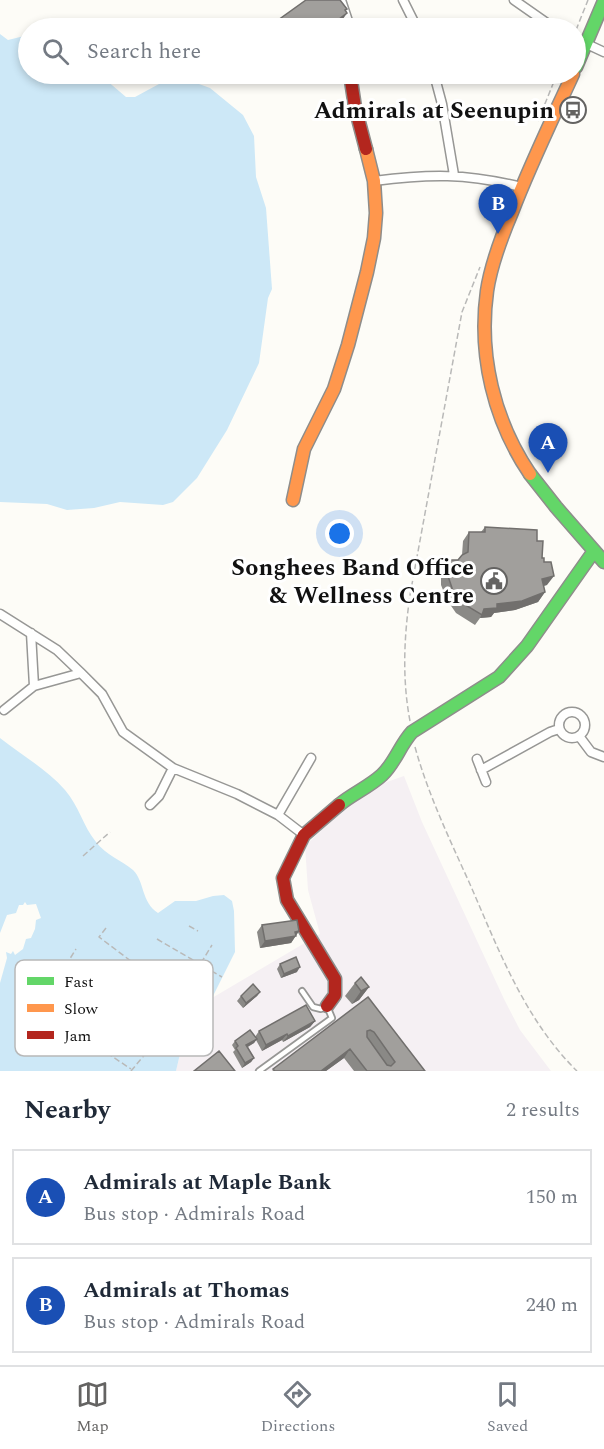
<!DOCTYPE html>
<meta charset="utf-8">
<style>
:root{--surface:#fff;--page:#f2f2f3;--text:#1f2937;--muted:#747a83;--line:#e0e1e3;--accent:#646362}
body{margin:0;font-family:Spectral,serif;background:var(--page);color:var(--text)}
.you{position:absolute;left:340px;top:534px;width:21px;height:21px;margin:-15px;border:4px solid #fff;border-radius:50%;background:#1a73e8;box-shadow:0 0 0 9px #1a73e833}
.badge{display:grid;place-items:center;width:39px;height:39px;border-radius:50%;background:var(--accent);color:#fff;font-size:20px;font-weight:700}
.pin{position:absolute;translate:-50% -50px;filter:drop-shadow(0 2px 3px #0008)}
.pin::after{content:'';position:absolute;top:32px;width:21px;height:18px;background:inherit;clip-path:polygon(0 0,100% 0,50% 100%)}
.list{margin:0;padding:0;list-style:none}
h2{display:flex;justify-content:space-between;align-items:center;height:78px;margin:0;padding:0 24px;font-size:26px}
h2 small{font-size:20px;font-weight:400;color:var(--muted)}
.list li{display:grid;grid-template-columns:39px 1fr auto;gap:18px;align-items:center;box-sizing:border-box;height:96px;margin:0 12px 12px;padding:0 12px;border:2px solid var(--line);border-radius:0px}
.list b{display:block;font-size:22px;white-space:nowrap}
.list p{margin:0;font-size:20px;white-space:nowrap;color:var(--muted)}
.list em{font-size:20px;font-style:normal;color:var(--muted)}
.icon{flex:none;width:33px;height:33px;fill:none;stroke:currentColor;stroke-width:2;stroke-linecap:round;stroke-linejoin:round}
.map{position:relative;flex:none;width:604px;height:1071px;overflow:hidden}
.search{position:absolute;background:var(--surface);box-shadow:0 3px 9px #0003;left:18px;right:18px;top:18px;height:66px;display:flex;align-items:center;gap:15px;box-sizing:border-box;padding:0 21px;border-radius:33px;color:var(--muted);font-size:22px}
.sheet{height:294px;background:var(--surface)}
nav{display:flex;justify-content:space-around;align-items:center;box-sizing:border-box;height:84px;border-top:2px solid var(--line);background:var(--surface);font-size:16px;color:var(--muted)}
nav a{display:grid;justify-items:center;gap:3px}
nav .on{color:var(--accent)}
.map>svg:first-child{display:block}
</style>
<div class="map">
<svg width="604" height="1071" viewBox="0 0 604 1071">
<rect width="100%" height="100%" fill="#fdfcf7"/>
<path fill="#f5f0f3" d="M 404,776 L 422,822 L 504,999 L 520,1030 L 551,1071 L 176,1071 L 180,1054 L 194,1024 L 212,998 L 320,934 L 308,890 L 305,846 L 356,797 L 378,785 Z"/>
<path fill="#cde8f7" d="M 0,34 L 8,40 L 28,35 L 28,74 L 99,74 L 126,97 L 135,97 L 159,84 L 199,84 L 210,88 L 243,115 L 254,136 L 256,177 L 266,208 L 272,289 L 268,298 L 259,363 L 227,430 L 197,478 L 173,502 L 163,505 L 120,502 L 94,508 L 67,510 L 47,504 L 0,502 Z
M 0,738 C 21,755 47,769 65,790 C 79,806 83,826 96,842 C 106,855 121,860 133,870 C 145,882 141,902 158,913 L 175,901 L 196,901 L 213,896 L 224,895 L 232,901 L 234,911 L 235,952 L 212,998 L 194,1024 L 180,1054 L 176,1071 L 0,1071 L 0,983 L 7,958 L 6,952 L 11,954 L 13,951 L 15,955 L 23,949 L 26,939 L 31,938 L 35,929 L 36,920 L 41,918 L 36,904 L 27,905 L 25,902 L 23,905 L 19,905 L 16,913 L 7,915 L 0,933 Z"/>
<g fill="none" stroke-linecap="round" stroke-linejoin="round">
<defs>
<path id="lane" d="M 259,1071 L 332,1018 L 327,1006 L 321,1009 L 313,1007 L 302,991"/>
<path id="street" d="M 341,0 L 348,21 L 348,28
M 403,0 L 417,28
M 514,0 L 554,28
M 576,39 L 604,52
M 434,74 L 442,104 L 454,175
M 374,181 C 429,174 466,173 521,187
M 0,614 L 57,650 L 81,673 L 102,694 L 123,732 L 173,768 L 237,794 L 278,815 L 304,835
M 31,633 L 34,686
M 4,710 L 34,686 L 81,673
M559 725a13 13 0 1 1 26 0a13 13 0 1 1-26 0Z
M 579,736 L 591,752 L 604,757
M 477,759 L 486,782
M 481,770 L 550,732 L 559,729
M 150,805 L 159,796 L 173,768
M 278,815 L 311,758"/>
<path id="fast" d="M 576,67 L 604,1
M 530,474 L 556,507 L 604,562
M 339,805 C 352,794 369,787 382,775 C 395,763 400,745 412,732 L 499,677 L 527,646 L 594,551"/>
<path id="slow" d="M 530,474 C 494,421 478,355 487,291 C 491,264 501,238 512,212 C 530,165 552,120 573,74
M 293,500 L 304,449 L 334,389 L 348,345 L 367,272 L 374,238 L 376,213 L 374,181 L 366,149"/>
<path id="jam" d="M 350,74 L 355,107 L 366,149
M 327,1006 L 335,995 L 335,979 L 287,900 L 283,878 L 304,835 L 339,805"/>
</defs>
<use href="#lane" stroke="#979795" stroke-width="8"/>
<use href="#street" stroke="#979795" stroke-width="11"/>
<use href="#fast" stroke="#8e8d8b" stroke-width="15"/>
<use href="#slow" stroke="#8e8d8b" stroke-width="15"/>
<use href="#jam" stroke="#8e8d8b" stroke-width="15"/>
<path stroke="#b9b9b8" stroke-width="1.5" stroke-dasharray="6 3" stroke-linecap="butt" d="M 576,30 L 588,0
M 538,121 L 557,74
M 410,721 C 402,679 404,637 410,595 L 462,312 L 480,267
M 415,747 C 428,794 449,838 469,882 C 498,948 524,1019 577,1071
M 83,856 L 110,832
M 189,926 L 198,931
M 106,928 L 99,937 L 201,1014
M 157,939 L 222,977
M 69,961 L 166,1029
M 201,963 L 212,945
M 61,973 L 76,949
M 62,1023 L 131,1069
M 47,1048 L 70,1009
M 131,1071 L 187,1004"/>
<use href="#lane" stroke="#fffffe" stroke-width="4.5"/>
<use href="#street" stroke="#fffffe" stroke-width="8"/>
<use href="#fast" stroke="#63d668" stroke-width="12"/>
<use href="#slow" stroke="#ff974d" stroke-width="12"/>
<use href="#jam" stroke="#b3261e" stroke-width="12"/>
</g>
<path fill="#8a8986" d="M 341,22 L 333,28 L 270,28 L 274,23 Z
M 288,74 L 319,74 L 307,78 L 306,76 L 295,80 L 293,77 L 290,78 Z
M 485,527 L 537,541 L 544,562 L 547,585 L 543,586 L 545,592 L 538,602 L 515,610 L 494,613 L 491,617 L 480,618 L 475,625 L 456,613 L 447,600 L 441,585 L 441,569 L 447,560 L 458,560 L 462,555 L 463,541 L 469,532 L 481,532 Z
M 262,925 L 299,931 L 291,943 L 260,948 L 257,932 Z
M 280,964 L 297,972 L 281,978 L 277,969 Z
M 355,983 L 369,987 L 359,1000 L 352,1004 L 345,996 Z
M 260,992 L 257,996 L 243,1008 L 237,1001 L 241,996 Z
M 368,997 L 425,1071 L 354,1071 L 344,1058 L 326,1071 L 272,1071 Z
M 315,1021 L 310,1027 L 283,1042 L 282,1040 L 262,1051 L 256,1040 L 254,1043 L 248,1047 L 254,1058 L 251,1062 L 242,1068 L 233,1052 L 235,1050 L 232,1045 L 235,1041 L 255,1037 L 259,1031 Z"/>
<path fill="#716f6d" d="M 347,13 L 341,22 L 333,28 L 327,28 Z
M 299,74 L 308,74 L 306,76 L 295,80 Z
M 310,74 L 319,74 L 307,78 Z
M 554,576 L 547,585 L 535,588 L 542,579 Z
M 545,592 L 538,602 L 515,610 L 494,613 L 491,617 L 480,618 L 484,609 L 497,604 Z
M 299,931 L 291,943 L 260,948 L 265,941 Z
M 300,967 L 297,972 L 281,978 L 284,974 Z
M 369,987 L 359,1000 L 352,1004 L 361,991 Z
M 260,992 L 257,996 L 243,1008 L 246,1003 Z
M 315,1021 L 310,1027 L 283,1042 L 288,1036 Z
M 287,1034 L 282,1040 L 262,1051 L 266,1045 Z
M 257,1039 L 254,1043 L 243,1049 L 246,1045 Z
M 350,1049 L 344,1058 L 326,1071 L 321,1071 Z
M 254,1058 L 251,1062 L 242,1068 L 245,1063 Z"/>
<path fill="#a19f9c" stroke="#716f6d" stroke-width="1.5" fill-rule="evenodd" d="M 306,0 L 340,0 L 347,9 L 345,10 L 347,13 L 327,28 L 277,28 L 274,23 Z
M 485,527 L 537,530 L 537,541 L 543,541 L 542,558 L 544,558 L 544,562 L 551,562 L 554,576 L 542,579 L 545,592 L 522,601 L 497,604 L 497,608 L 484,609 L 482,615 L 462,603 L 453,591 L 448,576 L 447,560 L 458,560 L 462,555 L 468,552 L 469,532 L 485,532 Z
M 297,920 L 299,931 L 295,932 L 296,936 L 265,941 L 262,925 Z
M 296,957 L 300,967 L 284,974 L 280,964 Z
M 361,977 L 369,987 L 361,991 L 355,983 Z
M 253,984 L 260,992 L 246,1003 L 241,996 Z
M 368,997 L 425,1071 L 367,1071 L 350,1049 L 321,1071 L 275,1071 L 273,1069 ZM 370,1030 L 374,1032 L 395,1062 L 391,1066 L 387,1065 L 367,1037 L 367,1031 Z
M 306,1005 L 315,1021 L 288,1036 L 287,1034 L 266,1045 L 259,1031 Z
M 250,1030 L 257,1039 L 246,1045 L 254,1058 L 245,1063 L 236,1048 L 238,1046 L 235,1041 Z
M 219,1051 L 235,1071 L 194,1071 Z"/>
<defs>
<symbol id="bus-ring" viewBox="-11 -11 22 22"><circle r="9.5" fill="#fff" stroke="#646362" stroke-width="1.5"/><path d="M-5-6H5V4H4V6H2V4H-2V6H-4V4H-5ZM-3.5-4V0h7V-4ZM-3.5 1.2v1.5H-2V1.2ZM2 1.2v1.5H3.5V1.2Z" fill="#646362"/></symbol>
<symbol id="civic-ring" viewBox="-11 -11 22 22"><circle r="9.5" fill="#fff" stroke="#646362" stroke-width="1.5"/><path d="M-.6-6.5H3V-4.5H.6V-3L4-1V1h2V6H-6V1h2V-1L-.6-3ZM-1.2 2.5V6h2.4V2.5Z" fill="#646362"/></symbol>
</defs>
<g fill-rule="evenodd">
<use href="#bus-ring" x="558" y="95" width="30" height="30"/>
<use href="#civic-ring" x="479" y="566" width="30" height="30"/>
</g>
<g text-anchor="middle" stroke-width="6" stroke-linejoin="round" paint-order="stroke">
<g font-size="24" font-weight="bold" fill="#111" stroke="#fff" text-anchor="end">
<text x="554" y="118">Admirals at Seenupin</text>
<text x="474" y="575">Songhees Band Office<tspan x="474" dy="28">&amp; Wellness Centre</tspan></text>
</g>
</g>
<rect x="15" y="960" width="198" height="96" rx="9" fill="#fff" stroke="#b8b8b8" stroke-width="1.5"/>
<rect x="27" y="977" width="27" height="8" fill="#63d668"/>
<rect x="27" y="1004" width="27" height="8" fill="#ff974d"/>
<rect x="27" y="1031" width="27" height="8" fill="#b3261e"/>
<g font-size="16" fill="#111">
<text x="64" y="987">Fast</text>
<text x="64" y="1014">Slow</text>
<text x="64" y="1041">Jam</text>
</g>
</svg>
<div class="you"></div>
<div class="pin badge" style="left:548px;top:473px;background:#1a4fb4">A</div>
<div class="pin badge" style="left:498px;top:234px;background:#1a4fb4">B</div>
<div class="search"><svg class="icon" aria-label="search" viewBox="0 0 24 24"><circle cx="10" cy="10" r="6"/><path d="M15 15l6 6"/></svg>Search here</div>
</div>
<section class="sheet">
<h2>Nearby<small>2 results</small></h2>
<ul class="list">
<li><span class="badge" style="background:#1a4fb4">A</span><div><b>Admirals at Maple Bank</b><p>Bus stop · Admirals Road</p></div><em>150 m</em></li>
<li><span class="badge" style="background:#1a4fb4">B</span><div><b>Admirals at Thomas</b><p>Bus stop · Admirals Road</p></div><em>240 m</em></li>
</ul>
</section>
<nav>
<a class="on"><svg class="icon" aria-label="map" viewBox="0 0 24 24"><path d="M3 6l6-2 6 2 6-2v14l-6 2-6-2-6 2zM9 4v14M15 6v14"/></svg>Map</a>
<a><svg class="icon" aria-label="directions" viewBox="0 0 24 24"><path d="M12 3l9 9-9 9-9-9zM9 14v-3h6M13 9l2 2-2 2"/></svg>Directions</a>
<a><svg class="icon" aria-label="saved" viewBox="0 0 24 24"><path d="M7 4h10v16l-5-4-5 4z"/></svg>Saved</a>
</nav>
